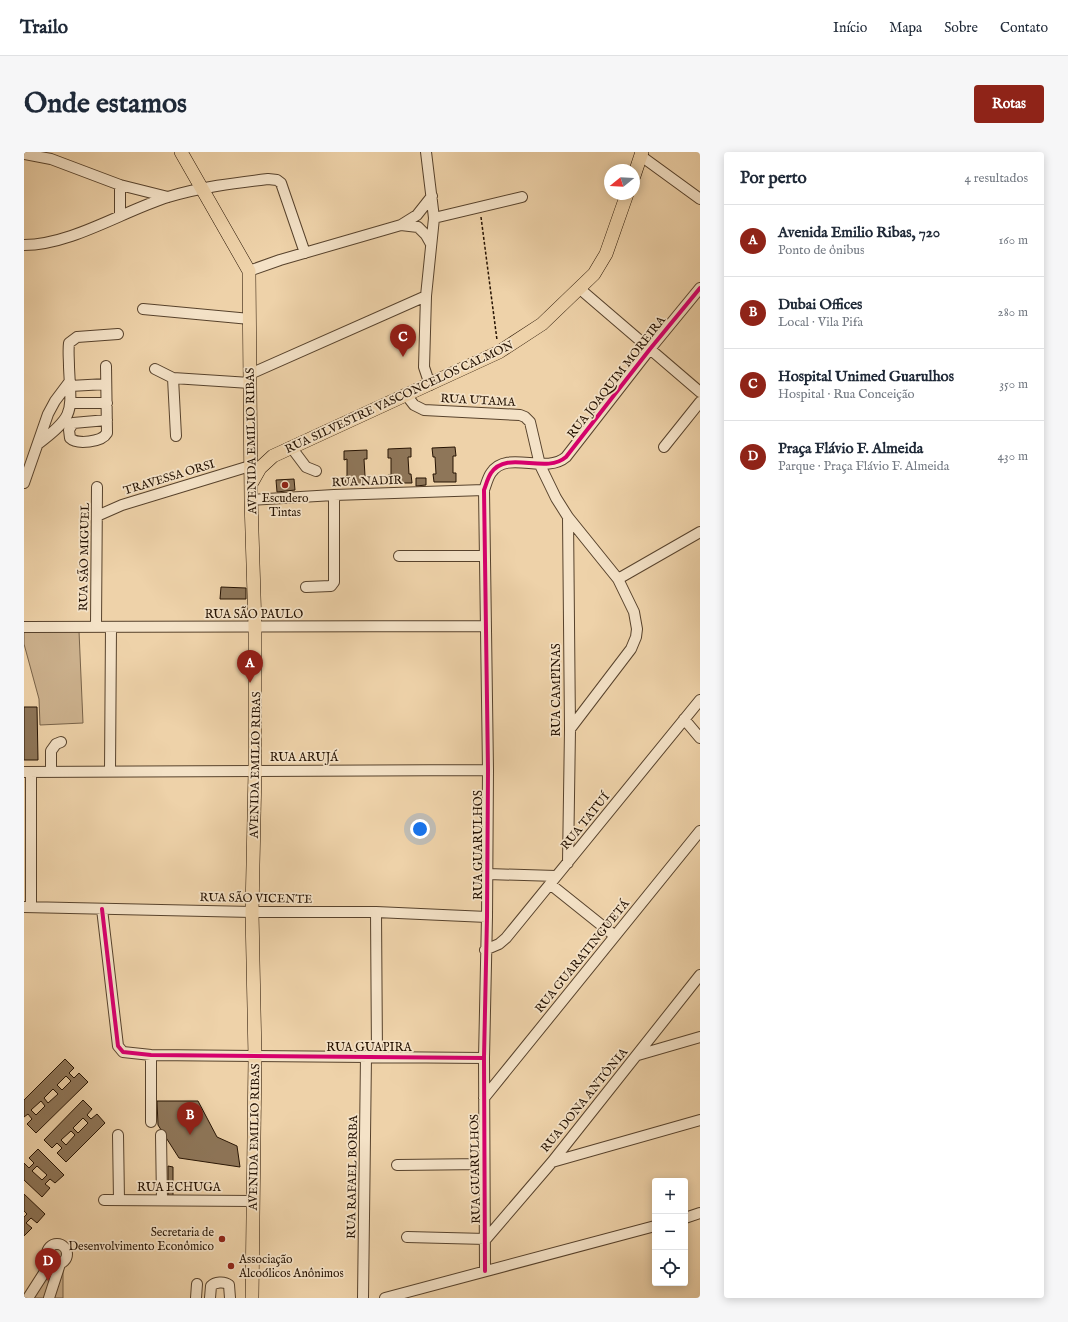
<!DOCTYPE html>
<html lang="pt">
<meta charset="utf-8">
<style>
:root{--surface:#fff;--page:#f6f6f7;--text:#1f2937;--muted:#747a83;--line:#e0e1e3;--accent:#8f2418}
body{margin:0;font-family:"IM FELL English",serif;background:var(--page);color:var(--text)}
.controls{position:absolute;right:12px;bottom:12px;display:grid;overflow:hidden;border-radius:4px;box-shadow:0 2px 10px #0003}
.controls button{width:36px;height:36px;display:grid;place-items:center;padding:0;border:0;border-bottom:1px solid var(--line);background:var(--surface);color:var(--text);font:20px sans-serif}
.compass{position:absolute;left:580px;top:12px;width:36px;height:36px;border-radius:50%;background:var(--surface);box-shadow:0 2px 10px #0003;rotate:252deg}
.you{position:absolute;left:396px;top:677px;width:14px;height:14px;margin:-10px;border:3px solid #fff;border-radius:50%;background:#1a73e8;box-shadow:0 0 0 6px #1a73e833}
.badge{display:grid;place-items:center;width:26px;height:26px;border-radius:50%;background:var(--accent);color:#fff;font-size:13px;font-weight:700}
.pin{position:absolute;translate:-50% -33px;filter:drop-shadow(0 1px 2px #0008)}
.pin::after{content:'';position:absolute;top:21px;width:14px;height:12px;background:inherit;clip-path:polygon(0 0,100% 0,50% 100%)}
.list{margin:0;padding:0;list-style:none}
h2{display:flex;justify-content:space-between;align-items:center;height:52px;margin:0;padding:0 16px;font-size:17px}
h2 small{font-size:13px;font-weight:400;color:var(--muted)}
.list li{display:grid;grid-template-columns:26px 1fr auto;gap:12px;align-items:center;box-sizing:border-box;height:72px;padding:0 16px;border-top:1px solid var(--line)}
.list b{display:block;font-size:15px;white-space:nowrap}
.list p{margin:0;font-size:13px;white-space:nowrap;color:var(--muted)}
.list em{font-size:13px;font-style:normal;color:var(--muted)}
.icon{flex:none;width:22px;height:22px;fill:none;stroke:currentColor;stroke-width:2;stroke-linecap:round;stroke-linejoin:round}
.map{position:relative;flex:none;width:676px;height:1146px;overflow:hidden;border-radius:4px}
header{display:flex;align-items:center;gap:24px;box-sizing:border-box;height:56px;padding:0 20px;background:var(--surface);border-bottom:1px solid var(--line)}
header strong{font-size:19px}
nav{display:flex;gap:22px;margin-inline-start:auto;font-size:14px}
.intro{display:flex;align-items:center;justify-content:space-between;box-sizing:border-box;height:96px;padding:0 24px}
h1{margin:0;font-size:28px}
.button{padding:10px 18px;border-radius:4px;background:var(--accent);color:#fff;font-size:14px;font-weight:700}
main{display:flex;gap:24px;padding:0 24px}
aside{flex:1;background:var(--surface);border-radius:4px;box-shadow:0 2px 10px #0003}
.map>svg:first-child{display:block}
</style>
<header>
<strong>Trailo</strong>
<nav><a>Início</a><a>Mapa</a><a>Sobre</a><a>Contato</a></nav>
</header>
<div class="intro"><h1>Onde estamos</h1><a class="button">Rotas</a></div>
<main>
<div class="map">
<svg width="676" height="1146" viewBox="0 0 676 1146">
<rect width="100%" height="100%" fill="#eed2a9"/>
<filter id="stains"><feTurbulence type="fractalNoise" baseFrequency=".005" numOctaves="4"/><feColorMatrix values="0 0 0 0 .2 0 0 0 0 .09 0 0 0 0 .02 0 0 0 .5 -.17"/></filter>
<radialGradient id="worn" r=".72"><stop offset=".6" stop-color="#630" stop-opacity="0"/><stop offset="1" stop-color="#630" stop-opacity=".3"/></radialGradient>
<path fill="#ccb18d" stroke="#786248" d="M 0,478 L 55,479 L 59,571 L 16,573 L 15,547 L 0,492 Z
M 36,1088 L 44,1093 L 46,1099 L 39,1115 L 39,1146 L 0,1146 L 22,1111 L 21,1097 L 28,1089 Z"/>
<path fill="#8e7659" stroke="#251202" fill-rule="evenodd" d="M 431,295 L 432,304 L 429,304 L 429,321 L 432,321 L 432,330 L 410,330 L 409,322 L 412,322 L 411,305 L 409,305 L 408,296 Z
M 387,296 L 387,305 L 384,305 L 385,322 L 387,322 L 388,331 L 365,331 L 364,323 L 367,323 L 367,306 L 364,306 L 364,297 Z
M 343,298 L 343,307 L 340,307 L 341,324 L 344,324 L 344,332 L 321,333 L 321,325 L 323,324 L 323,307 L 320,308 L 320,299 Z
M 392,326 L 402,326 L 402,333 L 392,334 Z
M 270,327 L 271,338 L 253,340 L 252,328 Z
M 197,435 L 222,436 L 222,447 L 196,447 Z
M 0,555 L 13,555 L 14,608 L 0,608 Z
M 41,907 L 50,916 L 45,921 L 50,926 L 55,921 L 64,930 L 12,981 L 3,972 L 8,967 L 4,962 L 0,965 L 0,948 ZM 42,924 L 47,929 L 38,938 L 33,933 ZM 29,937 L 34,942 L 24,951 L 20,946 ZM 17,949 L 21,954 L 12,963 L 7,958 Z
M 59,948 L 68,957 L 63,963 L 67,967 L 73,962 L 81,971 L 42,1010 L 33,1001 L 38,996 L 33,991 L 28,996 L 20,988 ZM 59,966 L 64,971 L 54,981 L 49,976 ZM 47,979 L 51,983 L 42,993 L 37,988 Z
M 133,949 L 174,949 L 193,985 L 213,994 L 216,1015 L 155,1006 L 134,973 Z
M 14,997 L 40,1023 L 31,1031 L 26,1027 L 21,1032 L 26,1036 L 18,1045 L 0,1028 L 0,1011 L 5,1016 L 10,1011 L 5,1006 ZM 13,1014 L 23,1023 L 18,1028 L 8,1019 Z
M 144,1014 L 149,1015 L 149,1044 L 144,1043 Z
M 0,1042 L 21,1062 L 13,1071 L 7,1066 L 2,1071 L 8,1076 L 0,1084 L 0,1065 L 3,1062 L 0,1059 Z"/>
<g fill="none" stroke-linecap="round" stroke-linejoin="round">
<defs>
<path id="minor" d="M 402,0 L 410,66 L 402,144 L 400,215 L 406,233
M 0,2 L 27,7 L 96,33 L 144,45
M 617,4 L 676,47
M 96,63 L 96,33
M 410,66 L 498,45
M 377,73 L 394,75 L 402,83 L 407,92
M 0,93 C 47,93 99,59 144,45 C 177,35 210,31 244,27 L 253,28 L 257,31 L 281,101
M 225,119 L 256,108 L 377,73 L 393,63 L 408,44
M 556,137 L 676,240
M 119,157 L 226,167
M 82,214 L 83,281 C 78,290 53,293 46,286 L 45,278 L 49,271 L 83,268
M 131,217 L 149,226 L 226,231
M 226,222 L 402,144
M 149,226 L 152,284
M 46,234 L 82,232
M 383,244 L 390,253 L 400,258 L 496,263 L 501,265 L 506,270 L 516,313 L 532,346 L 544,365 L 594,427 L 610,460 L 613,477 L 612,485 L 607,497 L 546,577
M 47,251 L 83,251
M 14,292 C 52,263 47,260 45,215 C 45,207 44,199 45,191 L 53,185 L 94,182
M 267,295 L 282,315 L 292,319
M 640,295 L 676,250
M 0,331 L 24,262 L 31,249 L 46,229
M 227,348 L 310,343 L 460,338
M 73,364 L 98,353 L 226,314
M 375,404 L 460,404
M 594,427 L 676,380
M 282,435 L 307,434 L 310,430 L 310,343
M 0,475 L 461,474
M 72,475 L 73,335
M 660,567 L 676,586
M 86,619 L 87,475
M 0,620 L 464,618
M 7,620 L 7,755
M 27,620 L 27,599 L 32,592 L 37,590
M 544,711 L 546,577 L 544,365
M 464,722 L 532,724
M 526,732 L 591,784
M 0,755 L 228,760 L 352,760 L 463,765
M 78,757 L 94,894 L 99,900 L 127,903 L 460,906
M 352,760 L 353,904
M 461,798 L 475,792 L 482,786 L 676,548
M 614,903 L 676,885
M 460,946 L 676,679
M 127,970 L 127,903
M 94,983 L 95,1048
M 137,983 L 138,1048
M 528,1010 L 676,968
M 373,1013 L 460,1012
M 80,1048 L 229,1049
M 661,1066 L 676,1061
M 383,1085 L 462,1087 L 528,1010 L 676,823
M23 1102a10 10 0 1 1 20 0a10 10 0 1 1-20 0Z
M 461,1119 L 460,906 L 463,765 L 464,618 L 460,338 C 462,333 464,325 467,321 C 483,297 521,323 542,305 L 626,197 L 676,136
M 4,1146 L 27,1110
M 25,1146 L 36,1112
M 172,1146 L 173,1132
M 186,1146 L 187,1134 C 191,1130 200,1129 205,1133 L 206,1146
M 339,1146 L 342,904
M 361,1146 L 631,1074"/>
<path id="major" d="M 157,0 L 225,119 L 227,348 L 231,475 L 231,619 L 228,760 L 231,905 L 228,1146
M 610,24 L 618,0
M 227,332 L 236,316 L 249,304 L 475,200 L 518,172 L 570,122 L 582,102 L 603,42"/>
</defs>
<use href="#minor" stroke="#57422c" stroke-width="12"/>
<use href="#major" stroke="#251202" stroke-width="14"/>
<path stroke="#251202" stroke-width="1.5" stroke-dasharray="3 2" stroke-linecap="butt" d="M 457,65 L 473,188"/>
<use href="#minor" stroke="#f4e2c7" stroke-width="10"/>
<use href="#major" stroke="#eed2a9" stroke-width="13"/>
<defs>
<path id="cycleway" d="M 78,757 L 94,894 L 99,900 L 127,903 L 460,906
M 461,1119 L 460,906 L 463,765 L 464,618 L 460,338 C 462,333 464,325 467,321 C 483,297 521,323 542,305 L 626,197 L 676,136"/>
</defs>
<use href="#cycleway" stroke="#f4e2c7" stroke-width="6"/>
<use href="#cycleway" stroke="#d6006c" stroke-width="4"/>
</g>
<g fill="#8f2418" stroke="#f4e2c7" stroke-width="1.5">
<circle cx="261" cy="333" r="4"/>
<circle cx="198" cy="1087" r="4"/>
<circle cx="207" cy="1114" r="4"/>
</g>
<g text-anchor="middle" stroke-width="3.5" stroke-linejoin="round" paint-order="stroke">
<g font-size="12" fill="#251202" stroke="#f4e2c7">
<text transform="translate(592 225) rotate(-52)" y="4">RUA JOAQUIM MOREIRA</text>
<text transform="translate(375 245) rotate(-25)" y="4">RUA SILVESTRE VASCONCELOS CALMON</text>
<text transform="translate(454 248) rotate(3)" y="4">RUA UTAMA</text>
<text transform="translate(227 289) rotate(-91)" y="4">AVENIDA EMILIO RIBAS</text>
<text transform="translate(145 325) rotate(-17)" y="4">TRAVESSA ORSI</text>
<text transform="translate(343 329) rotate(-2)" y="4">RUA NADIR</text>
<text transform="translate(60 405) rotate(-89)" y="4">RUA SÃO MIGUEL</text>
<text x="230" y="466">RUA SÃO PAULO</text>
<text transform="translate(532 538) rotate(-90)" y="4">RUA CAMPINAS</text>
<text x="280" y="609">RUA ARUJÁ</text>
<text transform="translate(231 613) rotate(-89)" y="4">AVENIDA EMILIO RIBAS</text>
<text transform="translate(561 669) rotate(-51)" y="4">RUA TATUÍ</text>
<text transform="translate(454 693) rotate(-90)" y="4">RUA GUARULHOS</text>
<text transform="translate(232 746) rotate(1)" y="4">RUA SÃO VICENTE</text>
<text transform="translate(558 804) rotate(-51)" y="4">RUA GUARATINGUETÁ</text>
<text x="345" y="899">RUA GUAPIRA</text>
<text transform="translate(560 948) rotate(-51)" y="4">RUA DONA ANTÔNIA</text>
<text transform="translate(230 985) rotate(-89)" y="4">AVENIDA EMILIO RIBAS</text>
<text transform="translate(451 1017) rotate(-91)" y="4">RUA GUARULHOS</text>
<text transform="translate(328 1025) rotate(-89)" y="4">RUA RAFAEL BORBA</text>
<text x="155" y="1039">RUA ECHUGA</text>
</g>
<g font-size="12" fill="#251202" stroke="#f4e2c7">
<text x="261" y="350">Escudero<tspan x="261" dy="14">Tintas</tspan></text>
<text x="190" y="1084" text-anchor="end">Secretaria de<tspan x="190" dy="14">Desenvolvimento Econômico</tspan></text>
<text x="215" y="1111" text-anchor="start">Associação<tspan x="215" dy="14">Alcoólicos Anônimos</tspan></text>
</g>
</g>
<rect width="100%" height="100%" filter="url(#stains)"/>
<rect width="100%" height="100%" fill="url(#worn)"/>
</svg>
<div class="controls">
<button>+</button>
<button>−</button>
<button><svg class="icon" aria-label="locate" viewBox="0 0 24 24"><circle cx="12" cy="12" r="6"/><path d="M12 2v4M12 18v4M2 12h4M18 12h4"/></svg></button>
</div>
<svg class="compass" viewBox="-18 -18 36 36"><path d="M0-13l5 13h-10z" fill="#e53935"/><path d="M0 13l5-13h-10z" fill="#747a83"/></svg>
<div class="you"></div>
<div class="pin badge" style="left:226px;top:531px">A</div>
<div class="pin badge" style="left:166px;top:983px">B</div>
<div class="pin badge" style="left:379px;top:205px">C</div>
<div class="pin badge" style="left:24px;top:1129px">D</div>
</div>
<aside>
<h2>Por perto<small>4 resultados</small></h2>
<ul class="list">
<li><span class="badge">A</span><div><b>Avenida Emilio Ribas, 720</b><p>Ponto de ônibus</p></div><em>160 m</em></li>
<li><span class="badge">B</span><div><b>Dubai Offices</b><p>Local · Vila Pifa</p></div><em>280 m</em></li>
<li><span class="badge">C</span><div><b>Hospital Unimed Guarulhos</b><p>Hospital · Rua Conceição</p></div><em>350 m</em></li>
<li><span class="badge">D</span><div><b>Praça Flávio F. Almeida</b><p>Parque · Praça Flávio F. Almeida</p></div><em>430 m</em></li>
</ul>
</aside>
</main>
